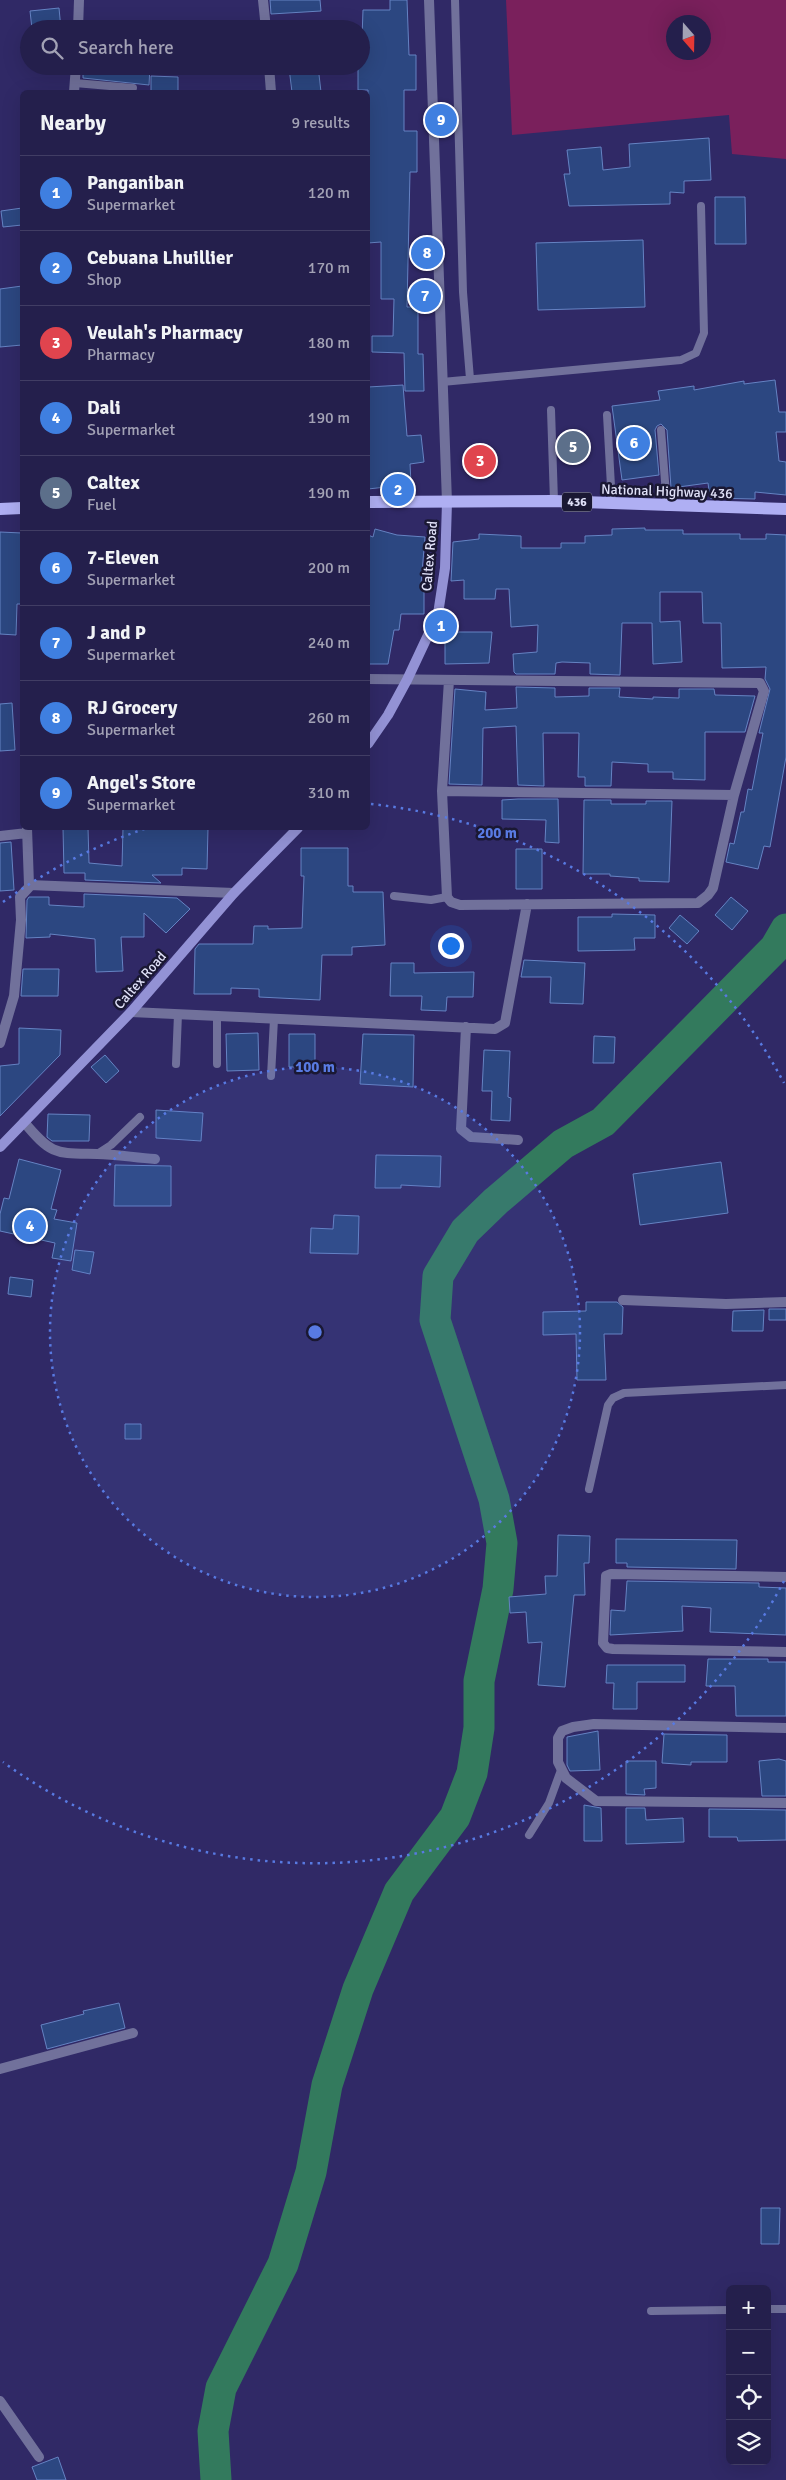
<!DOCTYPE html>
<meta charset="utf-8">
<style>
:root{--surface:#241f4c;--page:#302c56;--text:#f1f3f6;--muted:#a3a2b5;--line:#413d64;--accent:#c7bb3c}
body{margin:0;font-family:Signika,sans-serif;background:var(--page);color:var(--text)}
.controls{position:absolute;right:15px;bottom:15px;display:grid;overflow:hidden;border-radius:8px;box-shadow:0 5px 20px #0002}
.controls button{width:45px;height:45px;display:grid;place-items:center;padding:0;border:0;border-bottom:1px solid var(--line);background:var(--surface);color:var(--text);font:25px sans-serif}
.compass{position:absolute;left:666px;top:15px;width:45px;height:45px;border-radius:50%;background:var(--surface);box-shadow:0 5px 20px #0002;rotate:160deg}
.you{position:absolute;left:450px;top:945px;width:18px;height:18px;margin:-12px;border:4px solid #fff;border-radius:50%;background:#1a73e8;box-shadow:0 0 0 8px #1a73e833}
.badge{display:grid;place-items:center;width:32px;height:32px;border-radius:50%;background:var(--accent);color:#fff;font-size:16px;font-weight:700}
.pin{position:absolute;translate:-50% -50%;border:2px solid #fff;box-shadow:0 1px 5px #0006}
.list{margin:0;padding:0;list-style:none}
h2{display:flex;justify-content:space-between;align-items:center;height:65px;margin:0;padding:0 20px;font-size:21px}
h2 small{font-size:16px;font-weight:400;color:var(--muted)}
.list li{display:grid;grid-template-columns:32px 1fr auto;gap:15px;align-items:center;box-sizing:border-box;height:75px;padding:0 20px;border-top:1px solid var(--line)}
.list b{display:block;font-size:19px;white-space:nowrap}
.list p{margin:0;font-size:16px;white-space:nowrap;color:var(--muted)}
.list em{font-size:16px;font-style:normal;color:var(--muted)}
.icon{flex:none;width:28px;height:28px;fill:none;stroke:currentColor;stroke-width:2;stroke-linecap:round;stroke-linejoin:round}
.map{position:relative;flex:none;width:786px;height:2480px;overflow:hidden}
.search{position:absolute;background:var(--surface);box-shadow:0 5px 20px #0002;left:20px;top:20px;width:350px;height:55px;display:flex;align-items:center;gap:12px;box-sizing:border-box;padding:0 18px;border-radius:28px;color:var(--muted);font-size:19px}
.panel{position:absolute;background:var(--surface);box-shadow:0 5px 20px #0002;left:20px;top:90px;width:350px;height:740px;border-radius:8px}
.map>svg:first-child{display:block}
</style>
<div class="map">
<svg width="786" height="2480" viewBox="0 0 786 2480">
<rect width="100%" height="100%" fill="#302966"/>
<path fill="#7a205c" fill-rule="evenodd" d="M 506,0 L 786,0 L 786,159 L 732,154 L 729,115 L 512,135 ZM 674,22 L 704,22 L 704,52 L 674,52 Z"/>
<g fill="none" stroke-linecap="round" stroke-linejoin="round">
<path stroke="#337a5d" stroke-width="31" d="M 216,2480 L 213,2431 L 221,2388 L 283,2264 L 311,2172 L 327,2085 L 358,1989 L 399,1892 L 455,1817 L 472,1773 L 479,1728 L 479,1681 L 498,1589 L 502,1543 L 494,1499 L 435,1320 L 438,1276 L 465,1231 L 496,1201 L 563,1144 L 603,1122 L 775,948 L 786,929"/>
</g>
<path fill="#2c4781" stroke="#6583c3" d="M 270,0 L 320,0 L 321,11 L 271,14 Z
M 390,0 L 407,0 L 409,55 L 416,55 L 416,90 L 404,90 L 404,131 L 417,131 L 417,172 L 410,172 L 407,307 L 418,307 L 418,354 L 423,354 L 424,391 L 405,391 L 404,353 L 372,352 L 372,336 L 393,336 L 394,299 L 381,299 L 381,242 L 368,243 L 368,90 L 358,90 L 358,66 L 361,66 L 363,10 L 390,10 Z
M 59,8 L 61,29 L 32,29 L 30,11 Z
M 83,66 L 150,66 L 149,85 L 83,78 Z
M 318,66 L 321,92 L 292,92 L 289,68 Z
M 151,76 L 178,77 L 178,92 L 151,92 Z
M 709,138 L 711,180 L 684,181 L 684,193 L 670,192 L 670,204 L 569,206 L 564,174 L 570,174 L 567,150 L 601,147 L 603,170 L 630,167 L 629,144 Z
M 715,197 L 745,197 L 746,244 L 715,244 Z
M 22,208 L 22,225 L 3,227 L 1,211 Z
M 643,240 L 645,307 L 538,310 L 536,243 Z
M 22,286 L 22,345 L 0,347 L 0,289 Z
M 775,380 L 779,412 L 786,412 L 786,432 L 776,432 L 779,461 L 786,462 L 786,495 L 755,492 L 755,499 L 710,498 L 708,483 L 671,488 L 667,430 L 661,424 L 657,426 L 655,430 L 659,475 L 622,480 L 612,406 L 660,400 L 658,391 L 694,386 L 694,390 L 744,381 L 744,384 Z
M 403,385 L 407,436 L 421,435 L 424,462 L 410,464 L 411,483 L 386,484 L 386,487 L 368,489 L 368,449 L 369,449 L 368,387 Z
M 645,528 L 645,530 L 683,530 L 683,534 L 740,534 L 740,539 L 766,539 L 766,534 L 786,535 L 786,757 L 770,847 L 764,846 L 758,869 L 726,862 L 730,843 L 734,844 L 741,812 L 744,812 L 748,789 L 752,790 L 763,733 L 759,733 L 770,689 L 765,679 L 766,667 L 722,668 L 721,623 L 703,623 L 702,592 L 660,592 L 660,622 L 680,621 L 682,662 L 653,664 L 652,623 L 622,623 L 620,675 L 590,674 L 590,663 L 562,662 L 556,663 L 555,674 L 516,674 L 514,672 L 513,654 L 537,652 L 538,625 L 511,627 L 509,589 L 496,589 L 495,599 L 464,599 L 464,580 L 451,581 L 453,542 L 479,539 L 479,534 L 521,536 L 521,548 L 561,548 L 561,543 L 585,543 L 585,536 L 612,535 L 612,529 Z
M 375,529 L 397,535 L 425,537 L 421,584 L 424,584 L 424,614 L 401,614 L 399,630 L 394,630 L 388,664 L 368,664 L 368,535 L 373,537 Z
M 0,532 L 22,533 L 22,604 L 17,604 L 16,635 L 0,634 Z
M 445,632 L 492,632 L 489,663 L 445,664 Z
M 516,687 L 555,688 L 555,697 L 589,696 L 589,688 L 620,688 L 619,697 L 653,699 L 653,697 L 679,698 L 679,689 L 714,689 L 715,695 L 755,696 L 745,732 L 705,732 L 705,780 L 673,779 L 673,772 L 648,772 L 648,764 L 612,762 L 611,786 L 585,786 L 585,777 L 578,777 L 579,733 L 543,733 L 544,786 L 518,785 L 516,726 L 483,728 L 482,785 L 449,784 L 455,689 L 486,692 L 485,710 L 517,708 Z
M 12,703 L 15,750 L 0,751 L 0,704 Z
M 518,799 L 558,799 L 559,843 L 545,842 L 546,820 L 502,819 L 502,800 Z
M 584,800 L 611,800 L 611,804 L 646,804 L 646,801 L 672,801 L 669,882 L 639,881 L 639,878 L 610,876 L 610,874 L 583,874 Z
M 63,828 L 88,828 L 89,863 L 122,866 L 123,828 L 208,828 L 207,869 L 182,868 L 182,875 L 152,875 L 161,883 L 85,880 L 85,873 L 64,873 Z
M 11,842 L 14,890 L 0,891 L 0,843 Z
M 301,848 L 348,848 L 348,886 L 353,886 L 353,892 L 383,892 L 385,945 L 352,947 L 352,955 L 322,955 L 320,1000 L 259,997 L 259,989 L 231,988 L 231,994 L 194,994 L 195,949 L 199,944 L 253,944 L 254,926 L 268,926 L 268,929 L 302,928 L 304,876 L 301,876 Z
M 516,849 L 542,849 L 542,889 L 516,889 Z
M 84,894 L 177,898 L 190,909 L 166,933 L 144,913 L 144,937 L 121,937 L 123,971 L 96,972 L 95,939 L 50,934 L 50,937 L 26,938 L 27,900 L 29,897 L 49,897 L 49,905 L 84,907 Z
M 731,897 L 748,911 L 732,930 L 715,915 Z
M 612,914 L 655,915 L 655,938 L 634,938 L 635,950 L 578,951 L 578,917 L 612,917 Z
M 680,915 L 699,931 L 687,944 L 669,928 Z
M 524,960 L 585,963 L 583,1004 L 550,1003 L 551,977 L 521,977 Z
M 391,963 L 414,963 L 414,973 L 474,972 L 473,997 L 447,997 L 446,1011 L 421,1010 L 422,996 L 390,996 Z
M 23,969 L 59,969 L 58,996 L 21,996 Z
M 19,1028 L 61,1030 L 60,1055 L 0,1116 L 0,1066 L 19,1064 Z
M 258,1033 L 259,1070 L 227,1071 L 226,1034 Z
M 289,1034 L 315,1034 L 315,1067 L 289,1067 Z
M 363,1034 L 414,1035 L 413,1087 L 360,1084 Z
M 594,1036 L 615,1037 L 614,1063 L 593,1063 Z
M 484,1050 L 510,1051 L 508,1097 L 511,1098 L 510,1121 L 491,1120 L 492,1091 L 482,1091 Z
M 105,1055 L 119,1071 L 106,1083 L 91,1067 Z
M 156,1110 L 203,1113 L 201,1141 L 156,1138 Z
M 48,1114 L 90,1115 L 89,1141 L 52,1141 L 47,1137 Z
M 376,1155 L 441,1156 L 440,1187 L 401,1185 L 401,1188 L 375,1188 Z
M 19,1159 L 61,1170 L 51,1209 L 57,1210 L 54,1219 L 77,1223 L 71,1261 L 52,1258 L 55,1243 L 0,1231 L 0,1214 L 4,1198 L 9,1199 Z
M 721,1162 L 728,1213 L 640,1225 L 633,1174 Z
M 115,1165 L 171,1166 L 171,1206 L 114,1206 Z
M 334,1215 L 359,1216 L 358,1254 L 310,1253 L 311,1228 L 333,1229 Z
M 75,1250 L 94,1252 L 90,1274 L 72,1270 Z
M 10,1277 L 33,1280 L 31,1297 L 8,1294 Z
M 586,1302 L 617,1302 L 623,1307 L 622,1334 L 604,1334 L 606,1380 L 577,1380 L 576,1334 L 543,1335 L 543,1312 L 586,1311 Z
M 769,1309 L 786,1309 L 786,1320 L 769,1320 Z
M 764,1310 L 763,1331 L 732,1331 L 733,1311 Z
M 125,1424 L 141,1424 L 141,1439 L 125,1439 Z
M 558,1535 L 590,1536 L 589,1563 L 584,1563 L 585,1595 L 574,1595 L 565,1687 L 538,1685 L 542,1642 L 528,1643 L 526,1612 L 510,1613 L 509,1597 L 546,1594 L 545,1576 L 557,1576 Z
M 616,1539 L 737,1540 L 736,1569 L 627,1567 L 627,1563 L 616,1563 Z
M 627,1581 L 759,1583 L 759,1587 L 786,1588 L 786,1635 L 710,1632 L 711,1608 L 682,1606 L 683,1631 L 610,1635 L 611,1610 L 625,1611 Z
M 708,1659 L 768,1659 L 768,1662 L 786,1662 L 786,1716 L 736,1716 L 735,1686 L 706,1686 Z
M 607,1665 L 685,1665 L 685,1682 L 637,1682 L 637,1709 L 613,1709 L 614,1683 L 606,1683 Z
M 598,1731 L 600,1770 L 570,1771 L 567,1765 L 567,1737 Z
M 664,1734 L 727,1735 L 727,1762 L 691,1762 L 691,1765 L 662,1763 Z
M 779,1759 L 786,1761 L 786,1796 L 762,1796 L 759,1761 Z
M 626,1761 L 656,1761 L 656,1788 L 644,1789 L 645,1795 L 626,1794 Z
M 584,1805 L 601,1808 L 602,1841 L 584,1841 Z
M 626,1808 L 645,1808 L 646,1820 L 683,1818 L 684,1842 L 626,1844 Z
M 709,1809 L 786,1810 L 786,1840 L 738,1841 L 737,1837 L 709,1837 Z
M 119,2003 L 125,2028 L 47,2049 L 41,2025 L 84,2014 L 83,2011 Z
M 761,2208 L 780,2208 L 779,2244 L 761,2244 Z
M 58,2457 L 66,2480 L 37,2480 L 32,2467 Z"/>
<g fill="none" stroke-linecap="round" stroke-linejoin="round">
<path stroke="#71719b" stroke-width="8" d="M 455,0 L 463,292 L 470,379
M 75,83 L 133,88
M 442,382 L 681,360 L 696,353 L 704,333 L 701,206
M 551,410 L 554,501
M 607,415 L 612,504
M 661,430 L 667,507
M 394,896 L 431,900 L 447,897
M 176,1064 L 178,1014
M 217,1064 L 217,1016
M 271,1076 L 274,1019
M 97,1154 L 111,1145 L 140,1117
M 589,1489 L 608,1405 L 613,1398 L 624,1393 L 786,1385
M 529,1835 L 549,1803 L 561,1770
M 767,2309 L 786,2309
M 651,2311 L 730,2310"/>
<path stroke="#71719b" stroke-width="10" d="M 263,0 L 266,29
M 429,0 L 447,502
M 78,29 L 79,0
M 269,66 L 271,92
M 74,92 L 76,66
M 368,679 L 760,683 L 764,691 L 734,795 L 713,888 L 708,895 L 698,903 L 460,905 L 451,902 L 447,897 L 442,791 L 449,680
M 442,791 L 734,795
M 27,828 L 29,885 L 234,893
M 0,836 L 27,833
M 131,1012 L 495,1029 L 505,1023 L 527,904
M 466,1027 L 461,1129 L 471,1137 L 518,1140
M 0,1043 L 14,996 L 21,920 L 20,897 L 31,885
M 24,1122 C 52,1156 56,1153 97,1154 C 116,1154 136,1158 155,1159
M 623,1300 L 726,1304 L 786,1302
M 786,1577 L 611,1574 L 606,1576 L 603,1643 L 607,1648 L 613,1649 L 786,1652
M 786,1728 L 594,1724 L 573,1727 L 562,1731 L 558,1738 L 558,1762 L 566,1778 L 596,1801 L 786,1803
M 0,2069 L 133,2033
M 0,2401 L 39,2457"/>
<path stroke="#9392d5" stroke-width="10" d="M 368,744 L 388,715 L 407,680 L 438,614 L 445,568 L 447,502
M 0,1147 L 131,1012 L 234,893 L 298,828"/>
<path stroke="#afaff3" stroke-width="12" d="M 368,502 L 554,501 L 786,509
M 0,509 L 22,508"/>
</g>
<circle cx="315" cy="1332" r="265" fill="#587ae2" fill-opacity=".12"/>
<g fill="none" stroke="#587ae2" stroke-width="2.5" stroke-dasharray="2.5 5">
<circle cx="315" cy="1332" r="265"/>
<path d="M784 1581A531 531 0 0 1 3 1762M3 902A531 531 0 0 1 147 828M371 804A531 531 0 0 1 784 1083"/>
</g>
<g text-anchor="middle" stroke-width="5" stroke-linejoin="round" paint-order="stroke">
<rect fill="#1a1833" stroke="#a5a5be" stroke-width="1" x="562" y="492.5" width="30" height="19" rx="4"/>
<g font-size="12" font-weight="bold" fill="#e1e2f9">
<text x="577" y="506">436</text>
</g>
<g font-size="14" fill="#e1e2f9" stroke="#1a1833">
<text transform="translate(667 491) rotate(2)" y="5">National Highway 436</text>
<text transform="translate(429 556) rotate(-85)" y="5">Caltex Road</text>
<text transform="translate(140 980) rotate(-49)" y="5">Caltex Road</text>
</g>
</g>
<circle cx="315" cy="1332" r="8" fill="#587ae2" stroke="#1a1833" stroke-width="2.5"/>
<g font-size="15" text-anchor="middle" font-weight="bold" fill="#587ae2" stroke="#1a1833" stroke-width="5" stroke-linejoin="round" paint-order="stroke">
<text x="497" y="838">200 m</text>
<text x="315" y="1072">100 m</text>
</g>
</svg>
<div class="controls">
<button>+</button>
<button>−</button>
<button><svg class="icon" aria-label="locate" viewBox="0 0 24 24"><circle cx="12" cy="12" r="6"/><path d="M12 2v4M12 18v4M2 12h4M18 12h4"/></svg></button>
<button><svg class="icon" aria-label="layers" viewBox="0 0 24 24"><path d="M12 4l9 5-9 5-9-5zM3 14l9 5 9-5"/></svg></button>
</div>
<svg class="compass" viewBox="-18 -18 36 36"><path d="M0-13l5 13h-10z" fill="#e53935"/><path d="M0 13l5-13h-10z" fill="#a3a2b5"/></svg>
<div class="you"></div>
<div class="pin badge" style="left:441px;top:626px;background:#3f7fe0">1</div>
<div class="pin badge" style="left:398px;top:490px;background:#3f7fe0">2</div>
<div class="pin badge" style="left:480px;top:461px;background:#e0444e">3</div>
<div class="pin badge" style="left:30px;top:1226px;background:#3f7fe0">4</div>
<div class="pin badge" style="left:573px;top:447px;background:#5c6f8a">5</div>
<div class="pin badge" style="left:634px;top:443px;background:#3f7fe0">6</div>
<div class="pin badge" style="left:425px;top:296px;background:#3f7fe0">7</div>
<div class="pin badge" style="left:427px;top:253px;background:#3f7fe0">8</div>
<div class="pin badge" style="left:441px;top:120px;background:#3f7fe0">9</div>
<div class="search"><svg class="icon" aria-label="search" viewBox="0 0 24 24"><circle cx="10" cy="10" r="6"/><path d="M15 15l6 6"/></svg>Search here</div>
<section class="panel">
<h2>Nearby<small>9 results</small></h2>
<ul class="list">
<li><span class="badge" style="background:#3f7fe0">1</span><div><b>Panganiban</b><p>Supermarket</p></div><em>120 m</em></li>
<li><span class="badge" style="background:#3f7fe0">2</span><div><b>Cebuana Lhuillier</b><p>Shop</p></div><em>170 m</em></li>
<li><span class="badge" style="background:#e0444e">3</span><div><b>Veulah's Pharmacy</b><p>Pharmacy</p></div><em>180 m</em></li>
<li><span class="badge" style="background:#3f7fe0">4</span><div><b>Dali</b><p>Supermarket</p></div><em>190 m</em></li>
<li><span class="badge" style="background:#5c6f8a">5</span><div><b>Caltex</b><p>Fuel</p></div><em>190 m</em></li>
<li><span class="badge" style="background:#3f7fe0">6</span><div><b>7-Eleven</b><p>Supermarket</p></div><em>200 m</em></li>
<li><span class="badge" style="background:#3f7fe0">7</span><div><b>J and P</b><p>Supermarket</p></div><em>240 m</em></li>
<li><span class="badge" style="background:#3f7fe0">8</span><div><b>RJ Grocery</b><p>Supermarket</p></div><em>260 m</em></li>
<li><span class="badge" style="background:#3f7fe0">9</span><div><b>Angel's Store</b><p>Supermarket</p></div><em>310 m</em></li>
</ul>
</section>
</div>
